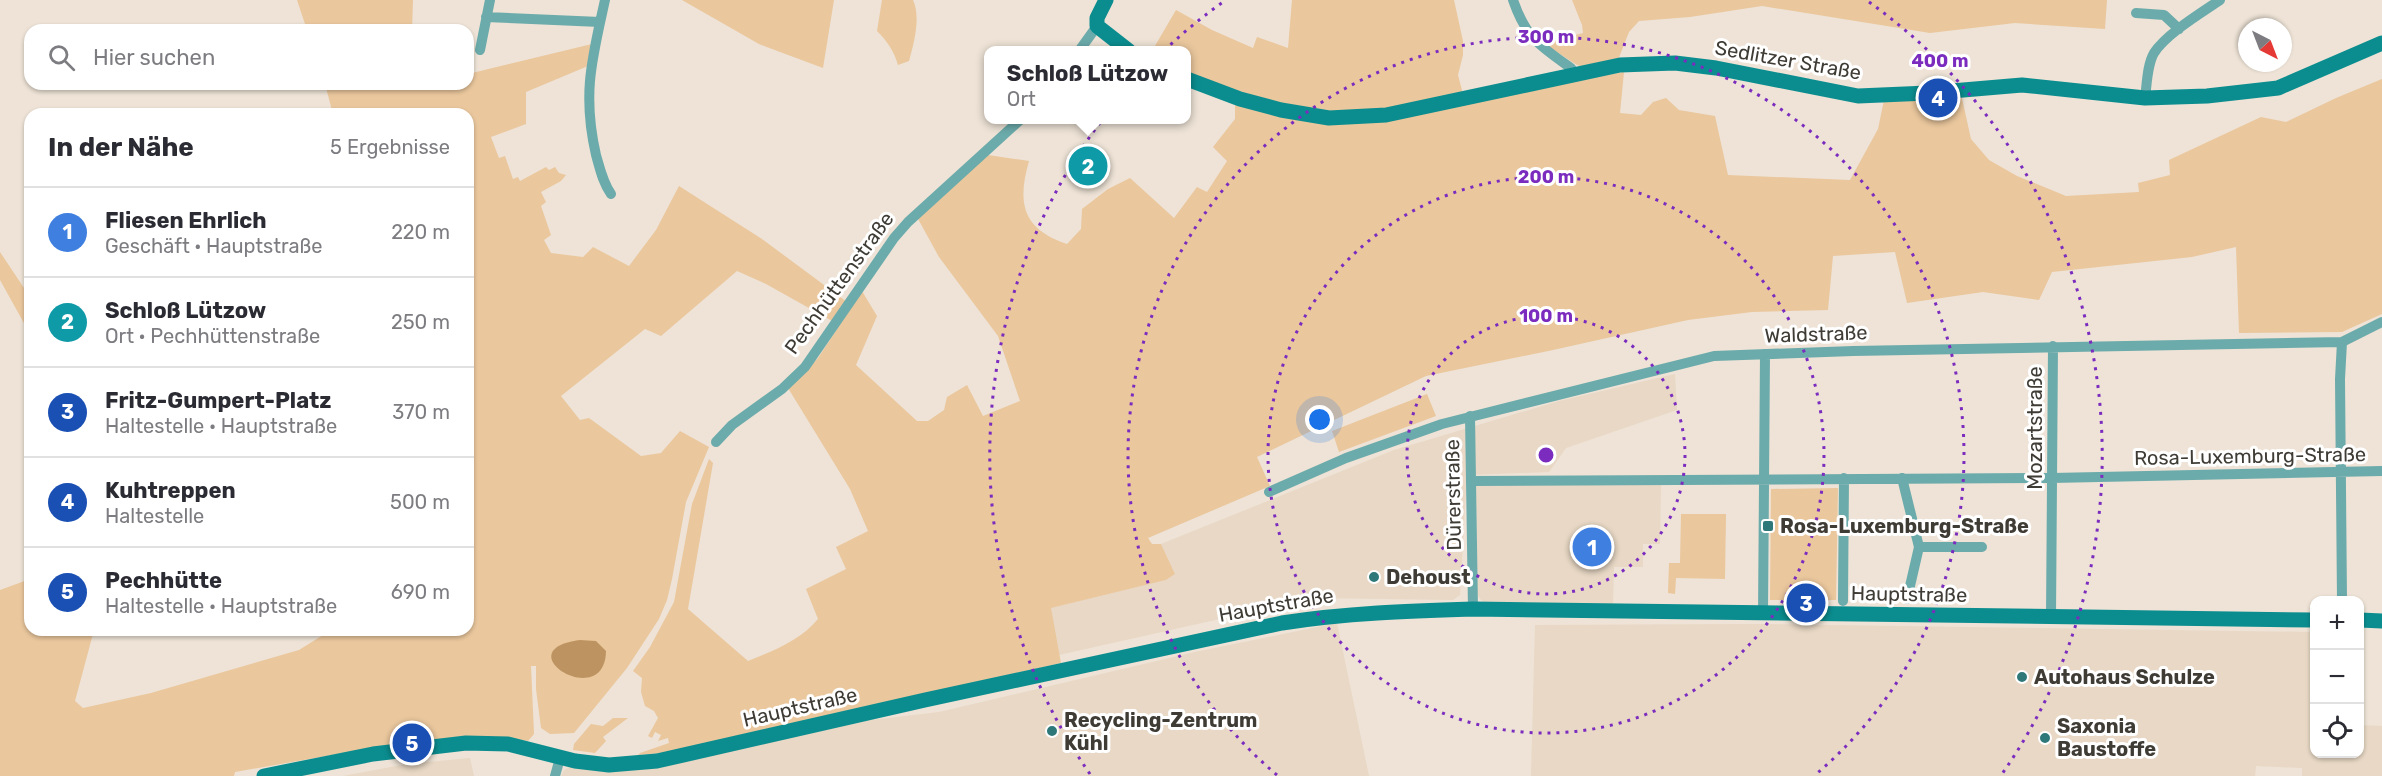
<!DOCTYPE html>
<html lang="de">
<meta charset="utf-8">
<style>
:root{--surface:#fff;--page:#f2f2f3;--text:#2b2b33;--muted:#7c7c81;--line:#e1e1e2;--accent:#2f787a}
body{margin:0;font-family:Rubik,sans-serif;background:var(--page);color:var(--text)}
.controls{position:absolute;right:18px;bottom:18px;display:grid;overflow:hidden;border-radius:12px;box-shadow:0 2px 4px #0004}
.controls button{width:54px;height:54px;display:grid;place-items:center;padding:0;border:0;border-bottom:2px solid var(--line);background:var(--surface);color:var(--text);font:30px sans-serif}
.compass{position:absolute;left:2238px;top:18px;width:54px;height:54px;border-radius:50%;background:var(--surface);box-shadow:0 2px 4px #0004;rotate:138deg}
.you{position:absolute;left:1320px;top:420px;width:21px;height:21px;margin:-15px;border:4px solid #fff;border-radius:50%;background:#1a73e8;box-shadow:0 0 0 9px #1a73e833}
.badge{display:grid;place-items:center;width:39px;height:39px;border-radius:50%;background:var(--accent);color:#fff;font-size:20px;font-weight:700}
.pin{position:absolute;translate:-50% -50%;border:3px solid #fff;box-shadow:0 2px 6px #0006}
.popup{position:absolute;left:984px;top:46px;width:207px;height:78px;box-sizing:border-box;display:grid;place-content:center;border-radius:12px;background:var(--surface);filter:drop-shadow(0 2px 4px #0005);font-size:20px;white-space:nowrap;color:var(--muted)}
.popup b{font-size:22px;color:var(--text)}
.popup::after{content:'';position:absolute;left:50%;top:100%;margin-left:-12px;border:12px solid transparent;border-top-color:var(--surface)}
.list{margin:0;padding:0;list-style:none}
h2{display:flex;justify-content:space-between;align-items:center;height:78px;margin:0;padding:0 24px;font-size:26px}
h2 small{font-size:20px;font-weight:400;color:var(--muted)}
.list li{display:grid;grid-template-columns:39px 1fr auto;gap:18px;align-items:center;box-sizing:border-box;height:90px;padding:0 24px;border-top:2px solid var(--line)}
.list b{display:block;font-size:22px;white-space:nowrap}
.list p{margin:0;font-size:20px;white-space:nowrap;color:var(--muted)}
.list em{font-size:20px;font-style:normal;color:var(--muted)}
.icon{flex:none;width:33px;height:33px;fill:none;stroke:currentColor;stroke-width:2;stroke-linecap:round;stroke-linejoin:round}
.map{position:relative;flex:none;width:2382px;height:776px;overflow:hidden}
.search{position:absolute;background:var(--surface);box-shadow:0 2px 4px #0004;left:24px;top:24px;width:450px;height:66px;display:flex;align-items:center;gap:15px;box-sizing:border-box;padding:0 21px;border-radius:18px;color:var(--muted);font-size:22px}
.panel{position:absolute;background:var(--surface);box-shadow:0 2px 4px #0004;left:24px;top:108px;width:450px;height:528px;border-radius:18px}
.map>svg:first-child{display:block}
</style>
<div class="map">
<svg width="2382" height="776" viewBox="0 0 2382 776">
<rect width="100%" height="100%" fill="#eee3d6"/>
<path fill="#e8d8c5" d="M 1675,374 L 1677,410 L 1566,448 L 1549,472 L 1467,475 L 1460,595 L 1453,600 L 1318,598 L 1317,602 L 1286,604 L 1059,655 L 1050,608 L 1166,580 L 1175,574 L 1161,544 L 1394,450 L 1559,401 Z
M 1661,484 L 1660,544 L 1643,544 L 1643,567 L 1614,567 L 1613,606 L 1489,605 L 1481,600 L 1477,594 L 1476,485 Z
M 1337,623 L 1369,776 L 561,776 L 564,770 L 572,766 L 846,723 L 939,712 L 1195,652 Z
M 1755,624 L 2314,632 L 2314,754 L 2360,754 L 2360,725 L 2382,726 L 2382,776 L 2302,776 L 2302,768 L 2256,766 L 2255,776 L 1531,776 L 1535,625 Z
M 470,758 L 474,776 L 343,776 L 407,764 Z"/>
<path fill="#eac79d" d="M 297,0 L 413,0 L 412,30 L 307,30 Z
M 682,0 L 834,0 L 823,68 L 759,44 Z
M 882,0 L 913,0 C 921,17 914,43 909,61 L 898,65 C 894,51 887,41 877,31 Z
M 1292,0 L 1454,0 L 1463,41 L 1463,55 L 1458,75 L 1463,94 L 1384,111 L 1310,113 L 1187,75 L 1187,51 L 1152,51 L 1176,10 L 1212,30 L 1253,48 L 1257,37 L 1288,48 Z
M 1572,0 L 2107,0 L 2105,29 L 2015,23 L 1930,33 L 1762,6 L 1690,17 L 1639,21 L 1629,32 L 1618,60 L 1584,67 L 1577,65 L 1543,43 L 1583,33 L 1582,25 Z
M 592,44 L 588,66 L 526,92 L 526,124 L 491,137 L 499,158 L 505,156 L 513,179 L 518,177 L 520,181 L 546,167 L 549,170 L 555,167 L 559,173 L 566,175 L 561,181 L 541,192 L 546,202 L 541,206 L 551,235 L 544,240 L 551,253 L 583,257 L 593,247 L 629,266 L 656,230 L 679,186 L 762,239 L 847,302 L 834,322 L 766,284 L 737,271 L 661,336 L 645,329 L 561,396 L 580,420 L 589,418 L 641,456 L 661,453 L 680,431 L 709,447 L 686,502 L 672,579 L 667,600 L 659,619 L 627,668 L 574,733 L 550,734 L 541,728 L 536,689 L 536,666 L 531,666 L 534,734 L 528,741 L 509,738 L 372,748 L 235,772 L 234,776 L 0,776 L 0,590 L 30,579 L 30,630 L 94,630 L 75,701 L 83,708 L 151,693 L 299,650 L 331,630 L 468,630 L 468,114 L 333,114 L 325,84 L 468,84 L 468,74 Z
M 1624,72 L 1620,113 L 1641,115 L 1653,102 L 1666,98 L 1679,110 L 1715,116 L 1728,175 L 1850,180 L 1878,129 L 1884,100 L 1961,94 L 1971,139 L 1989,160 L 2017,176 L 2066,196 L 2139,192 L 2138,183 L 2170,175 L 2169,160 L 2261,117 L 2286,122 L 2336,98 L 2382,79 L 2382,314 L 2342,332 L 2239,333 L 2236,247 L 2192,257 L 2052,272 L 2039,300 L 1983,292 L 1907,303 L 1895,252 L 1833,256 L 1828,310 L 1752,312 L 1688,320 L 1553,350 L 1426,376 L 1257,457 L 1270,486 L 1148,538 L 1152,544 L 1161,544 L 1175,574 L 1166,580 L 1051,608 L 1061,663 L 672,752 L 638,755 L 640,753 L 669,743 L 668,738 L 658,741 L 661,735 L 655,732 L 652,738 L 648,736 L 658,718 L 654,711 L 645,706 L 641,692 L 642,678 L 633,671 L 650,647 L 674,602 L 692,504 L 709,459 L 713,463 L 688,609 L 748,661 C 773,651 801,640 818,619 L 806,589 L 846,569 L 836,547 L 868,531 L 850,489 L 788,388 L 818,358 L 862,291 L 877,316 L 856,365 L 917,421 L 928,421 L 944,410 L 947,397 L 967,385 L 983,416 L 1020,401 L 998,336 L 939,257 L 917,217 L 988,155 L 1029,161 C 1017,203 1022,229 1067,244 L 1081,229 L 1082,209 L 1108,189 L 1130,178 L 1174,218 L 1197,187 L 1207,192 L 1227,161 L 1213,147 L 1235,119 L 1235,105 L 1330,123 Z
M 0,252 L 30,297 L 30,334 L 0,280 Z
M 1427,394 L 1436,416 L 1339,452 L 1332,431 Z
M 1838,488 L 1836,600 L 1770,600 L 1771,489 Z
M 1681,514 L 1726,514 L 1725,579 L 1676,578 L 1675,594 L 1668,593 L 1669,563 L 1680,563 Z
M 613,718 L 628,718 L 603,737 L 606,741 L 595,753 L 573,750 L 574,744 L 591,724 L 603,726 Z"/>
<path fill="#bd9461" d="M 580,640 L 596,641 L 606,651 C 605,713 503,650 580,640 Z"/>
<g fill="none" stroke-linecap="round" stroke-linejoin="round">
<path stroke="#6cabab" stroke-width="10" d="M 605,0 C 592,59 582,94 596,155 C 600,169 603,183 611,194
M 1513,0 C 1526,38 1540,46 1571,68 L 1575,75
M 2136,13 L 2164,15 L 2179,29
M 486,17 L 600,22
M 480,50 L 490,0
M 1079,51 L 1097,26
M 2145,98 C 2147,84 2147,65 2154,53 C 2166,34 2201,13 2220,0
M 1470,416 L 1473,609
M 716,442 L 732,425 L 782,389 L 805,367 L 894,238 L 908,222 L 1020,120
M 1902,478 L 1919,547 L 1907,599
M 1471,481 L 2052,478 L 2382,471
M 1269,492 L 1346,458 L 1442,424 L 1714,356 L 1853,351 L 2342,342 L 2382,322
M 1919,547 L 1982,547
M 2342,600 L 2340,379 L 2342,342
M 1843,601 L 1844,478
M 1763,614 L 1765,354
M 2051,617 L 2053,346
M 555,776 L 560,758"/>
<path stroke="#0b8d8f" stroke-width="15" d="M 1106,0 L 1097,18 L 1097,26 L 1129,51
M 1187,79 L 1240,99 L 1281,110 L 1329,118 L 1386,115 L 1620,65 L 1675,63 L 1716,68 L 1858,96 L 1928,93 L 2022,85 L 2145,98 L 2207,96 L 2278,88 L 2382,43
M 2360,620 L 2382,621
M 264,776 L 373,754 L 466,743 L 508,744 L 575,761 L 609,765 L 657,761 L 925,700 L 1282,623 C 1346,613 1409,611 1473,609 L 2314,620"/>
</g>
<g fill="none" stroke="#7b2cbf" stroke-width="3" stroke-dasharray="3 6">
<circle cx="1546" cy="455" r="139"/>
<circle cx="1546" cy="455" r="278"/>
<path d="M1277 775A418 418 0 1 1 1815 775"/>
<path d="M1090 774A557 557 0 0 1 1223 2M1869 2A557 557 0 0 1 2002 774"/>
</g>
<g fill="#2f787a" stroke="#fff" stroke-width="2">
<rect x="1762" y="520" width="12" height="12" rx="3"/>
<circle cx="1374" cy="577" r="6"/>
<circle cx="2022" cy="677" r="6"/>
<circle cx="1052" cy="731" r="6"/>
<circle cx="2045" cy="738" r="6"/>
</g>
<g text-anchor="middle" stroke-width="6" stroke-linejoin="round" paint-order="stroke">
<g font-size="20" fill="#3f3b35" stroke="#fff">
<text transform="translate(1788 60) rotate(10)" y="7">Sedlitzer Straße</text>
<text transform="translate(839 283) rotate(-54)" y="7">Pechhüttenstraße</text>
<text transform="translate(1816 334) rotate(-2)" y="7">Waldstraße</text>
<text transform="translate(2035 428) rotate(-90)" y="7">Mozartstraße</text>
<text transform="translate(2250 456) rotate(-1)" y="7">Rosa-Luxemburg-Straße</text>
<text transform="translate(1453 495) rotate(-91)" y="7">Dürerstraße</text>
<text transform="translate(1909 594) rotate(1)" y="7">Hauptstraße</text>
<text transform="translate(1276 605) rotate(-10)" y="7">Hauptstraße</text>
<text transform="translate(800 707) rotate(-13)" y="7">Hauptstraße</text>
</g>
<g font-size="20" font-weight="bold" fill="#3f3b35" stroke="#fff" text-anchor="start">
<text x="1780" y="533">Rosa-Luxemburg-Straße</text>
<text x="1386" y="584">Dehoust</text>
<text x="2034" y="684">Autohaus Schulze</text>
<text x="1064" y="727">Recycling-Zentrum<tspan x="1064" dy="23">Kühl</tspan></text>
<text x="2057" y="733">Saxonia<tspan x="2057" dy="23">Baustoffe</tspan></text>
</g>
</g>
<circle cx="1546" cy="455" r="9" fill="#7b2cbf" stroke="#fff" stroke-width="3"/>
<g font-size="18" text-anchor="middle" font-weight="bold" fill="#7b2cbf" stroke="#fff" stroke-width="6" stroke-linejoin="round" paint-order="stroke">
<text x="1546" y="43">300 m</text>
<text x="1940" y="67">400 m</text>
<text x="1546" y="183">200 m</text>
<text x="1546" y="322">100 m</text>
</g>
</svg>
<div class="controls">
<button>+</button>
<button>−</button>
<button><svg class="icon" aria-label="locate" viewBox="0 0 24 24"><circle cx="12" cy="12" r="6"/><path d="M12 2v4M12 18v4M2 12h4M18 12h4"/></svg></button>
</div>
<svg class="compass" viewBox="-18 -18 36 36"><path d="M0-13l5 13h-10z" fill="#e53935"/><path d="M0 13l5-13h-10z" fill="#7c7c81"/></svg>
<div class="you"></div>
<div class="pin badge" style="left:1592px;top:547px;background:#3f7fe0">1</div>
<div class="pin badge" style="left:1088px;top:166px;background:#0f9aa8">2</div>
<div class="popup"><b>Schloß Lützow</b>Ort</div>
<div class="pin badge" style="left:1806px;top:603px;background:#1a4fb4">3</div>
<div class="pin badge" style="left:1938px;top:98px;background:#1a4fb4">4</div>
<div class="pin badge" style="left:412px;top:743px;background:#1a4fb4">5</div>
<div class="search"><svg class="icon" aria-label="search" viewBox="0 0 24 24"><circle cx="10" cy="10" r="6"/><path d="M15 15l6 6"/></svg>Hier suchen</div>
<section class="panel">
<h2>In der Nähe<small>5 Ergebnisse</small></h2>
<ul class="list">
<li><span class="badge" style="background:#3f7fe0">1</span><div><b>Fliesen Ehrlich</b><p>Geschäft · Hauptstraße</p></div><em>220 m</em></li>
<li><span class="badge" style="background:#0f9aa8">2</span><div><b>Schloß Lützow</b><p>Ort · Pechhüttenstraße</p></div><em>250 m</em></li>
<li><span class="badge" style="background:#1a4fb4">3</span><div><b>Fritz-Gumpert-Platz</b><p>Haltestelle · Hauptstraße</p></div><em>370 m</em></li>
<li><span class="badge" style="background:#1a4fb4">4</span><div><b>Kuhtreppen</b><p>Haltestelle</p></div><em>500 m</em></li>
<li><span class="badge" style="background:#1a4fb4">5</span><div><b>Pechhütte</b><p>Haltestelle · Hauptstraße</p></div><em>690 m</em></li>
</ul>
</section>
</div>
